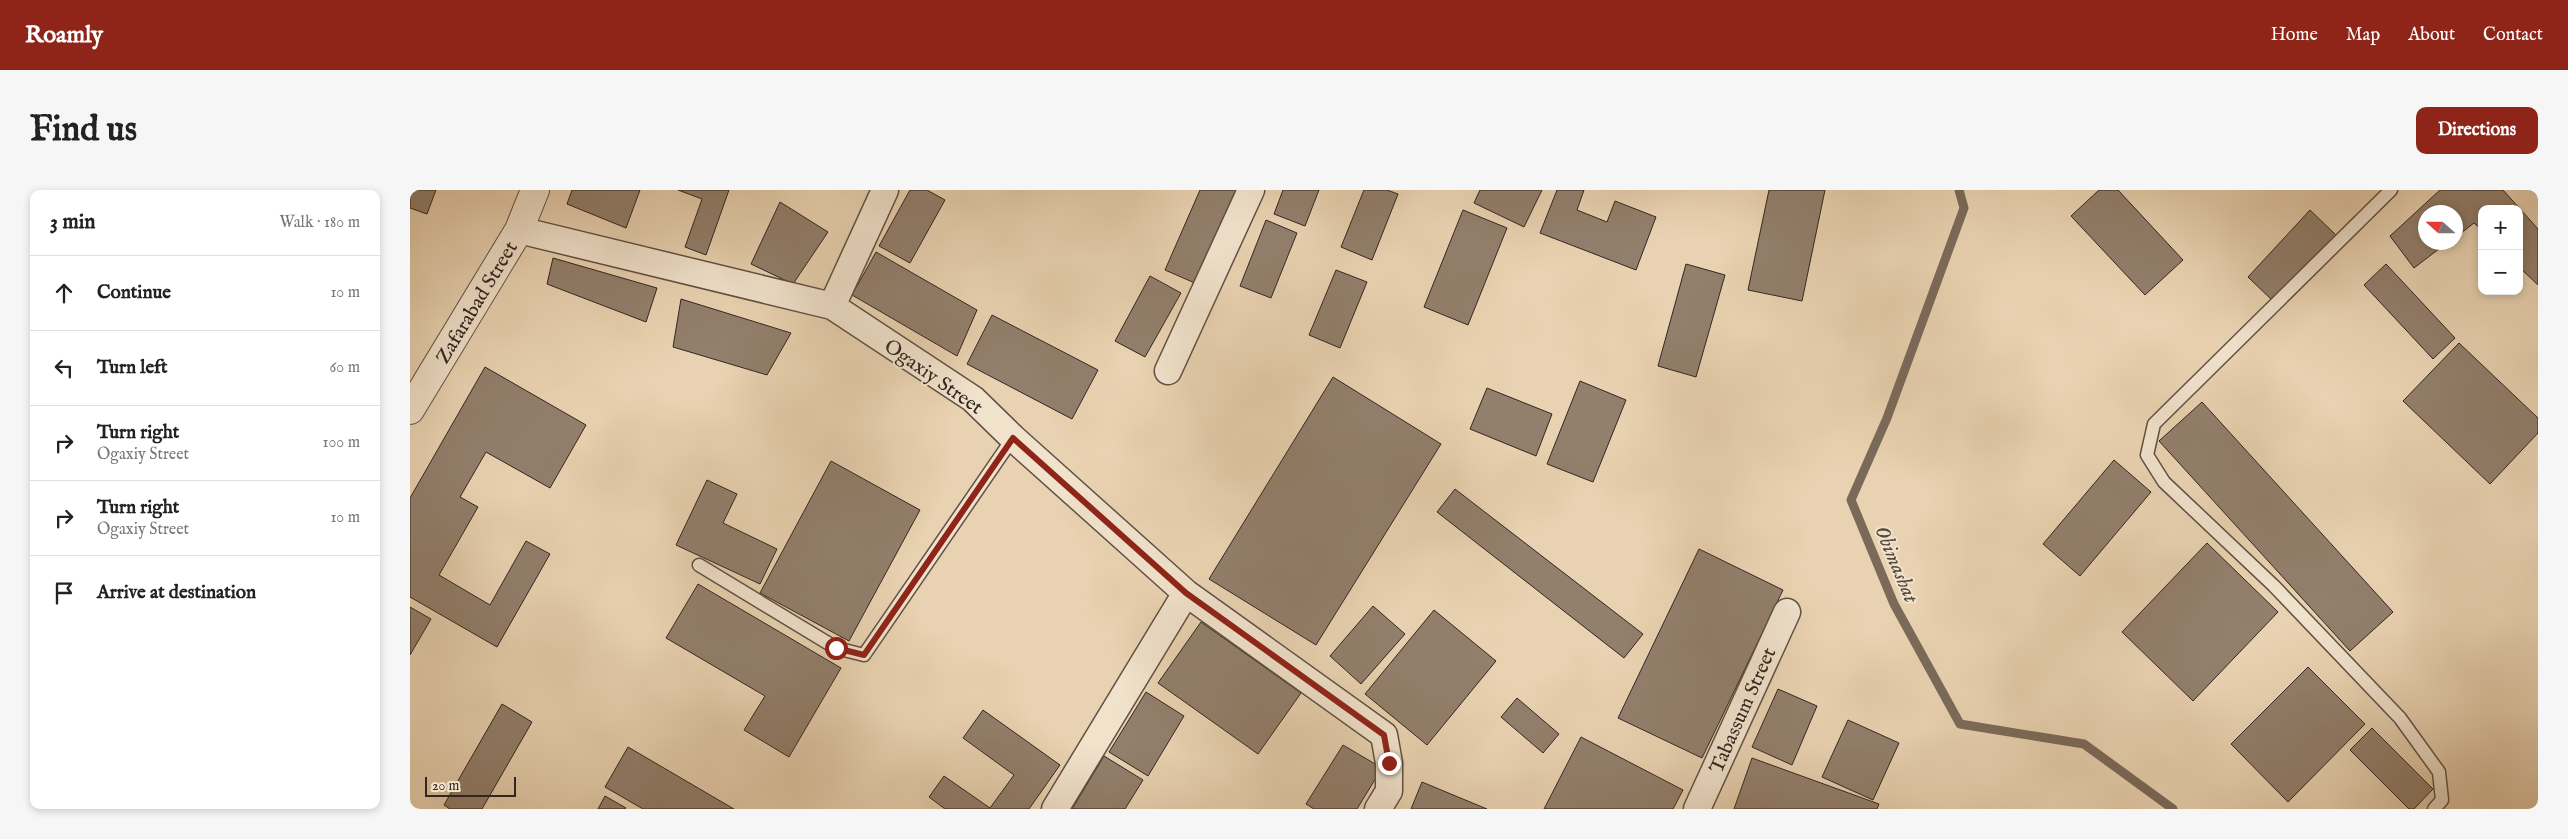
<!DOCTYPE html>
<meta charset="utf-8">
<style>
:root{--surface:#fff;--page:#f6f6f6;--text:#222;--muted:#767676;--line:#e0e0e0;--accent:#8f2418}
body{margin:0;font-family:"IM FELL English",serif;background:var(--page);color:var(--text)}
.controls{position:absolute;right:15px;top:15px;display:grid;overflow:hidden;border-radius:10px;box-shadow:0 2px 8px #0003}
.controls button{width:45px;height:45px;display:grid;place-items:center;padding:0;border:0;border-bottom:1px solid var(--line);background:var(--surface);color:var(--text);font:25px sans-serif}
.compass{position:absolute;left:2008px;top:15px;width:45px;height:45px;border-radius:50%;background:var(--surface);box-shadow:0 2px 8px #0003;rotate:291deg}
.scale{position:absolute;left:15px;bottom:12px;width:91px;box-sizing:border-box;padding-left:5px;border:2px solid #332621;border-top:0;font-size:14px;line-height:18px;white-space:nowrap;color:#332621;-webkit-text-stroke:4px #f1e2cc;paint-order:stroke}
.stop{position:absolute;width:15px;height:15px;margin:-11px;border:4px solid #8f2418;border-radius:50%;background:#fff}
.stop.end{background:#8f2418;border-color:#fff;box-shadow:0 1px 5px #0008}
.list{margin:0;padding:0;list-style:none}
h2{display:flex;justify-content:space-between;align-items:center;height:65px;margin:0;padding:0 20px;font-size:21px}
h2 small{font-size:16px;font-weight:400;color:var(--muted)}
.list li{display:grid;grid-template-columns:32px 1fr auto;gap:15px;align-items:center;box-sizing:border-box;height:75px;padding:0 20px;border-top:1px solid var(--line)}
.list b{display:block;font-size:19px;white-space:nowrap}
.list p{margin:0;font-size:16px;white-space:nowrap;color:var(--muted)}
.list em{font-size:16px;font-style:normal;color:var(--muted)}
.icon{flex:none;width:28px;height:28px;fill:none;stroke:currentColor;stroke-width:2;stroke-linecap:round;stroke-linejoin:round}
.map{position:relative;flex:none;width:2128px;height:619px;overflow:hidden;border-radius:10px}
header{display:flex;align-items:center;gap:30px;box-sizing:border-box;height:70px;padding:0 25px;background:var(--accent);color:#fff}
header strong{font-size:24px}
nav{display:flex;gap:28px;margin-inline-start:auto;font-size:18px}
.intro{display:flex;align-items:center;justify-content:space-between;box-sizing:border-box;height:120px;padding:0 30px}
h1{margin:0;font-size:35px}
.button{padding:12px 22px;border-radius:10px;background:var(--accent);color:#fff;font-size:18px;font-weight:700}
main{display:flex;gap:30px;padding:0 30px}
aside{flex:1;background:var(--surface);border-radius:10px;box-shadow:0 2px 8px #0003}
.map>svg:first-child{display:block}
</style>
<header>
<strong>Roamly</strong>
<nav><a>Home</a><a>Map</a><a>About</a><a>Contact</a></nav>
</header>
<div class="intro"><h1>Find us</h1><a class="button">Directions</a></div>
<main>
<aside>
<h2>3 min<small>Walk · 180 m</small></h2>
<ul class="list">
<li><svg class="icon" aria-label="ahead" viewBox="0 0 24 24"><path d="M12 20V5M6 11l6-6 6 6"/></svg><div><b>Continue</b></div><em>10 m</em></li>
<li><svg class="icon" aria-label="left" viewBox="0 0 24 24"><path d="M17 20v-9H6M10 6l-5 5 5 5"/></svg><div><b>Turn left</b></div><em>60 m</em></li>
<li><svg class="icon" aria-label="right" viewBox="0 0 24 24"><path d="M7 20v-9h11M14 6l5 5-5 5"/></svg><div><b>Turn right</b><p>Ogaxiy Street</p></div><em>100 m</em></li>
<li><svg class="icon" aria-label="right" viewBox="0 0 24 24"><path d="M7 20v-9h11M14 6l5 5-5 5"/></svg><div><b>Turn right</b><p>Ogaxiy Street</p></div><em>10 m</em></li>
<li><svg class="icon" aria-label="arrive" viewBox="0 0 24 24"><path d="M6 21V4h12l-3 4 3 4H6"/></svg><div><b>Arrive at destination</b></div></li>
</ul>
</aside>
<div class="map">
<svg width="2128" height="619" viewBox="0 0 2128 619">
<rect width="100%" height="100%" fill="#e9d2b1"/>
<filter id="stains"><feTurbulence type="fractalNoise" baseFrequency=".004" numOctaves="4"/><feColorMatrix values="0 0 0 0 .2 0 0 0 0 .09 0 0 0 0 .02 0 0 0 .5 -.17"/></filter>
<radialGradient id="worn" r=".72"><stop offset=".6" stop-color="#630" stop-opacity="0"/><stop offset="1" stop-color="#630" stop-opacity=".3"/></radialGradient>
<g fill="none" stroke-linecap="round" stroke-linejoin="round">
<path stroke="#7b6a5a" stroke-width="9" d="M 1549,0 L 1554,18 L 1477,228 L 1441,310 L 1484,414 L 1550,534 L 1674,554 L 1763,619"/>
</g>
<path fill="#927f6c" stroke="#332621" d="M 0,0 L 26,0 L 17,24 L 0,18 Z
M 162,0 L 230,0 L 216,38 L 157,14 Z
M 268,0 L 319,0 L 296,65 L 275,57 L 292,9 Z
M 500,0 L 517,0 L 535,10 L 500,73 L 469,56 Z
M 790,0 L 828,0 L 787,94 L 755,80 Z
M 873,0 L 909,0 L 895,36 L 864,24 Z
M 954,0 L 977,0 L 988,4 L 962,70 L 931,57 Z
M 1070,0 L 1132,0 L 1114,37 L 1064,13 Z
M 1147,0 L 1174,0 L 1167,20 L 1197,32 L 1205,11 L 1246,27 L 1226,80 L 1130,43 Z
M 1359,0 L 1415,0 L 1392,111 L 1338,100 Z
M 1689,0 L 1708,0 L 1773,70 L 1735,105 L 1661,26 Z
M 2030,0 L 2093,0 L 2128,39 L 2128,95 L 2109,77 L 2109,19 L 2072,19 L 2072,40 L 2064,33 L 2046,47 L 2046,22 L 2016,22 L 2016,52 L 2038,52 L 2004,78 L 1980,46 Z
M 370,12 L 418,42 L 383,94 L 341,74 Z
M 1053,20 L 1097,38 L 1058,135 L 1014,117 Z
M 1900,20 L 1926,45 L 1864,112 L 1838,87 Z
M 856,30 L 887,43 L 861,108 L 830,96 Z
M 466,62 L 567,120 L 547,166 L 442,105 Z
M 143,68 L 247,98 L 236,132 L 137,94 Z
M 1276,74 L 1315,85 L 1286,187 L 1248,176 Z
M 1976,74 L 2045,148 L 2023,169 L 1954,95 Z
M 926,80 L 957,92 L 930,158 L 899,145 Z
M 740,86 L 771,103 L 735,167 L 705,151 Z
M 271,109 L 381,143 L 357,185 L 263,157 Z
M 582,125 L 688,180 L 662,229 L 557,174 Z
M 2049,153 L 2128,228 L 2128,243 L 2080,294 L 1993,211 Z
M 75,177 L 176,235 L 140,298 L 76,262 L 50,307 L 68,317 L 29,385 L 80,415 L 116,351 L 140,364 L 87,457 L 0,407 L 0,308 Z
M 923,187 L 1031,254 L 906,455 L 799,389 Z
M 1170,191 L 1216,210 L 1183,292 L 1137,274 Z
M 1077,198 L 1142,224 L 1126,266 L 1060,239 Z
M 1792,212 L 1983,422 L 1940,461 L 1749,251 Z
M 1704,270 L 1741,302 L 1670,386 L 1633,354 Z
M 421,271 L 510,320 L 439,451 L 350,403 Z
M 297,290 L 327,304 L 313,333 L 367,359 L 350,394 L 266,355 Z
M 1045,299 L 1233,444 L 1214,468 L 1027,322 Z
M 1797,353 L 1868,422 L 1783,511 L 1712,442 Z
M 1289,359 L 1373,400 L 1292,568 L 1208,528 Z
M 288,394 L 431,478 L 379,567 L 334,540 L 355,506 L 256,448 Z
M 963,416 L 995,444 L 951,494 L 920,466 Z
M 0,417 L 21,429 L 0,465 Z
M 1024,420 L 1086,471 L 1017,555 L 955,504 Z
M 791,432 L 891,503 L 848,564 L 748,493 Z
M 1898,477 L 1955,534 L 1878,612 L 1821,554 Z
M 1368,499 L 1407,516 L 1382,575 L 1342,557 Z
M 736,502 L 774,526 L 738,586 L 699,562 Z
M 1107,508 L 1149,544 L 1133,563 L 1091,527 Z
M 92,514 L 122,532 L 72,619 L 40,619 L 34,615 Z
M 573,520 L 650,575 L 619,619 L 535,619 L 519,607 L 534,586 L 580,618 L 604,585 L 553,548 Z
M 1438,530 L 1489,553 L 1463,610 L 1412,587 Z
M 1962,538 L 2023,599 L 2004,619 L 1999,619 L 1940,560 Z
M 1171,547 L 1273,600 L 1263,619 L 1134,619 Z
M 933,555 L 972,578 L 947,619 L 904,619 L 896,614 Z
M 218,557 L 324,619 L 233,619 L 195,597 Z
M 694,566 L 733,590 L 715,619 L 662,619 Z
M 1342,568 L 1469,614 L 1467,619 L 1324,619 Z
M 1012,592 L 1077,619 L 1001,619 Z
M 195,606 L 216,618 L 215,619 L 188,619 Z"/>
<g fill="none" stroke-linecap="round" stroke-linejoin="round">
<defs>
<path id="service" d="M 1981,0 L 1744,234 L 1737,265 L 1754,292 L 1864,396 L 1990,528 L 2029,582 L 2032,610 L 2024,619
M 289,375 L 426,458 L 454,465 L 603,248"/>
<path id="minor" d="M 109,40 L 422,116 L 563,209 L 603,248 L 776,403 L 974,545 L 979,573 L 979,601 L 968,619
M 422,116 L 475,0
M 758,181 L 841,0
M 645,619 L 776,403
M 1287,619 L 1377,422"/>
<path id="tertiary" d="M 0,220 L 109,40 L 125,0"/>
</defs>
<use href="#service" stroke="#605145" stroke-width="15"/>
<use href="#minor" stroke="#605145" stroke-width="29"/>
<use href="#tertiary" stroke="#605145" stroke-width="30"/>
<use href="#service" stroke="#f1e2cc" stroke-width="12"/>
<use href="#minor" stroke="#f1e2cc" stroke-width="26"/>
<use href="#tertiary" stroke="#f1e2cc" stroke-width="28"/>
</g>
<g fill="none" stroke-linecap="round" stroke-linejoin="round">
<path stroke="#8f2418" stroke-width="6" d="M 426,458 L 454,465 L 603,248 L 776,403 L 974,545 L 979,573"/>
</g>
<g text-anchor="middle" stroke-width="4" stroke-linejoin="round" paint-order="stroke">
<g font-size="20" fill="#332621" stroke="#f1e2cc">
<text transform="translate(66 112) rotate(-59)" y="7">Zafarabad Street</text>
<text transform="translate(524 186) rotate(35)" y="7">Ogaxiy Street</text>
<text transform="translate(1332 520) rotate(-66)" y="7">Tabassum Street</text>
</g>
<g font-size="21" font-style="italic" fill="#57483e" stroke="#f1e2cc">
<text transform="translate(1487 374) rotate(67)" y="7">Obimashat</text>
</g>
</g>
<rect width="100%" height="100%" filter="url(#stains)"/>
<rect width="100%" height="100%" fill="url(#worn)"/>
</svg>
<div class="controls">
<button>+</button>
<button>−</button>
</div>
<svg class="compass" viewBox="-18 -18 36 36"><path d="M0-13l5 13h-10z" fill="#e53935"/><path d="M0 13l5-13h-10z" fill="#767676"/></svg>
<div class="scale">20 m</div>
<div class="stop" style="left:426px;top:458px"></div>
<div class="stop end" style="left:979px;top:573px"></div>
</div>
</main>
